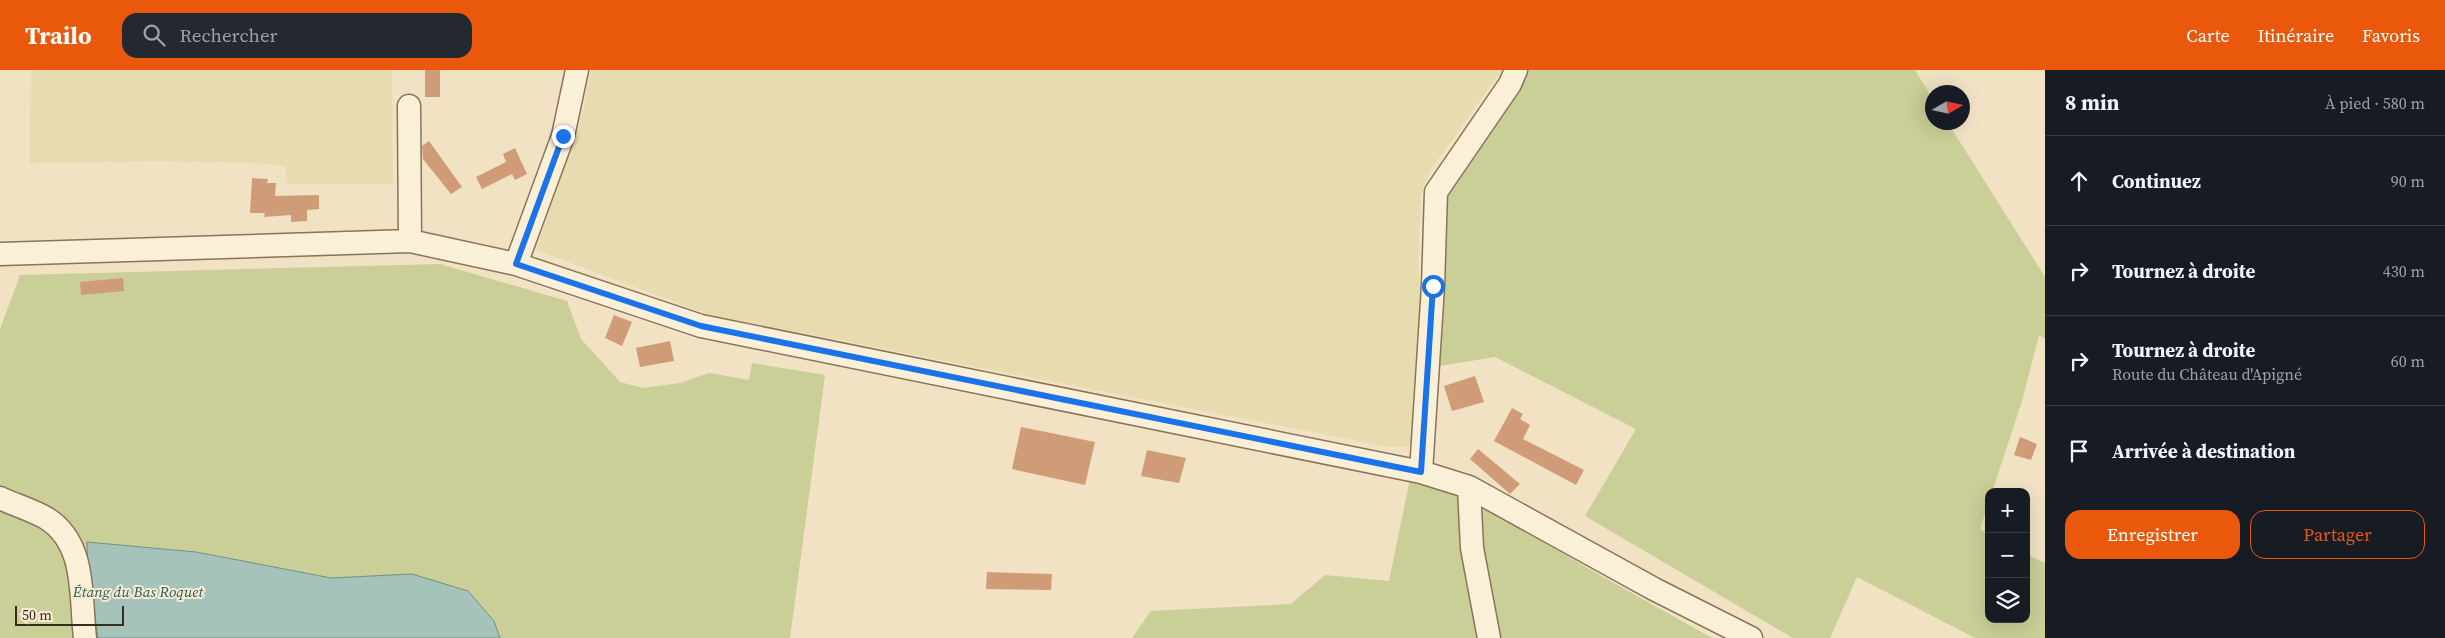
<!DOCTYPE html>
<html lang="fr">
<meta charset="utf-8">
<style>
:root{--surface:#171b24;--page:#242831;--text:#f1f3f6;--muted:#9ea1a6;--line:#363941;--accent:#ea580c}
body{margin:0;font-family:"Source Serif 4",serif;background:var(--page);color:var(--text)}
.controls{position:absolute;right:15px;bottom:15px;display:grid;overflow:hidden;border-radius:10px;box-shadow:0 5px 20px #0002}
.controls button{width:45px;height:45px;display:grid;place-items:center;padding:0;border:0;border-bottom:1px solid var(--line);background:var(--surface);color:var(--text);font:25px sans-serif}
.compass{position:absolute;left:1925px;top:15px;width:45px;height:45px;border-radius:50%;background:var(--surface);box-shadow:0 5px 20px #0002;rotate:81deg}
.scale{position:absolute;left:15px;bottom:12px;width:109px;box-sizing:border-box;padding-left:5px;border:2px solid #3b2b1e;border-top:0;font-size:14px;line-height:18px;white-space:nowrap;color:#3b2b1e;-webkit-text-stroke:4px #f7ecd3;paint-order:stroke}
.stop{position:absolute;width:15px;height:15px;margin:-11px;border:4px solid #1a73e8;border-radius:50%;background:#fff}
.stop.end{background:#1a73e8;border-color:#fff;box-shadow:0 1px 5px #0008}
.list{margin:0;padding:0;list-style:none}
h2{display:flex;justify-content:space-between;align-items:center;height:65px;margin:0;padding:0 20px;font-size:21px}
h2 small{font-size:16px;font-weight:400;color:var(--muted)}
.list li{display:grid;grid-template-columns:32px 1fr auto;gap:15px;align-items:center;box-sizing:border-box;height:90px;padding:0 20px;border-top:1px solid var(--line)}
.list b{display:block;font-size:19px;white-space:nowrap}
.list p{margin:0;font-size:16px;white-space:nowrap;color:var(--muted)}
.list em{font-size:16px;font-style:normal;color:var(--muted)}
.actions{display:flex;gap:10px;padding:15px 20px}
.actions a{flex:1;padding:11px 0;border:1px solid var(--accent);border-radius:15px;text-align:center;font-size:18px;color:var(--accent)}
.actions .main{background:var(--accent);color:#fff}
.icon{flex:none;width:28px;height:28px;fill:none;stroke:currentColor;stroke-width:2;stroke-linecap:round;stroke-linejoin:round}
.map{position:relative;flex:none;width:2045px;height:568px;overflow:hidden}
header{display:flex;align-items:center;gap:30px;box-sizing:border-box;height:70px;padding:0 25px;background:var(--accent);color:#fff}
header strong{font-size:24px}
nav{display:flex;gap:28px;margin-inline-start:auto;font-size:18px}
.search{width:350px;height:45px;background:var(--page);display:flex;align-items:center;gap:12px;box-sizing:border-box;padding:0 18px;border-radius:15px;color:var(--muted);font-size:19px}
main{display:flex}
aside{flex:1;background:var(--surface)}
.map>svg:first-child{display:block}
</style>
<header>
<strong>Trailo</strong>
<div class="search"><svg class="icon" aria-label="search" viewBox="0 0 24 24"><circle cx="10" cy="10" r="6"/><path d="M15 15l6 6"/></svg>Rechercher</div>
<nav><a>Carte</a><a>Itinéraire</a><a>Favoris</a></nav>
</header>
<main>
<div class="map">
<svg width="2045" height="568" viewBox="0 0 2045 568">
<rect width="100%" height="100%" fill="#f0e2c3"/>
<path fill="#e6dcb0" d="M 31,0 L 392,0 L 393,114 L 287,114 L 286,96 L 255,93 L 158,91 L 30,93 Z
M 591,0 L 1502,0 L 1431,99 L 1421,124 L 1418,193 L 1422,235 L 1414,376 L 1389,377 L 710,245 L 536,180 L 583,42 Z"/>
<path fill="#c9cf96" d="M 1524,0 L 1915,0 L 1932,28 L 1932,52 L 1948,53 L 2045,207 L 2045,269 L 2039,265 L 2022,331 L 1992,422 L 1989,422 L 1989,432 L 1980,459 L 1989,464 L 1989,549 L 2026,549 L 2026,484 L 2045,493 L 2045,568 L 1975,568 L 1857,507 L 1830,568 L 1793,568 L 1585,446 L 1636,359 L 1495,287 L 1440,296 C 1439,244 1432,151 1456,105 C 1476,69 1502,35 1524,0 Z
M 440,194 L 567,231 L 581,269 L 620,312 L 643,318 L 680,313 L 709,303 L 749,310 L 752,293 L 825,305 L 790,568 L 500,568 L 494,551 L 412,504 L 331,508 L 196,482 L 88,472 L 88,502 L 98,568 L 0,568 L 0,259 L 20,205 Z
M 1410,409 L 1483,433 L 1582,495 L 1712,568 L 1132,568 L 1151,541 L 1291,534 L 1325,505 L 1389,511 Z"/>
<path fill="#a5c3ba" stroke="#6c9287" d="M 87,472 L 196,482 L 331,508 L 412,504 L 468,521 L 494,551 L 500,568 L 98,568 L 88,502 Z"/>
<path fill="#d09b77" d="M 425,0 L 440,0 L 440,27 L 425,27 Z
M 429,71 L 462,117 L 451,124 L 423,89 L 422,76 Z
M 515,78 L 527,104 L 515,110 L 512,104 L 482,119 L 476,107 L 506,92 L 503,84 Z
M 252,108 L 268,109 L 267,113 L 276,113 L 275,126 L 319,125 L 319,139 L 307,140 L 307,151 L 291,152 L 291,145 L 264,147 L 265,143 L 250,143 Z
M 123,208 L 124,221 L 81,225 L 80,212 Z
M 614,245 L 632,252 L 622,276 L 605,268 Z
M 670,271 L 674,291 L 640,297 L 636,278 Z
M 1475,306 L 1484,332 L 1452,341 L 1444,316 Z
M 1512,338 L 1523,344 L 1520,349 L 1530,355 L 1523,369 L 1584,400 L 1576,415 L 1494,371 Z
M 1021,357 L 1095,372 L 1085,415 L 1012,399 Z
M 2020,367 L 2037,374 L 2031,390 L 2014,385 Z
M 1478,379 L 1520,414 L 1510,424 L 1470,389 Z
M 1147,380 L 1186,388 L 1179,413 L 1141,406 Z
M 987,502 L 1052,504 L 1051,520 L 986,519 Z"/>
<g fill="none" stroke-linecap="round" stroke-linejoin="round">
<defs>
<path id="minor" d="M 409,36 L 410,171
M 0,184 L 410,171 L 516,194 L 701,256 L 1421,402 L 1469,417 L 1654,519 L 1751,568
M 516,194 L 563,66 L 577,0
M 1421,402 L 1433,216 L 1436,122 L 1510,14 L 1516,0
M 1469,417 L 1472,478 L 1489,568
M 0,428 C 15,435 32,440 46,448 C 87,473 80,527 85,568"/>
</defs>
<use href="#minor" stroke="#8b7359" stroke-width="25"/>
<use href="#minor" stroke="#faefd7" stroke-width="22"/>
</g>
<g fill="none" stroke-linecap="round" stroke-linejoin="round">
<path stroke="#1a73e8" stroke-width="6" d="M 563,66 L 516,194 L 701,256 L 1421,402 L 1433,216"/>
</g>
<g text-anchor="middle" stroke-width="4" stroke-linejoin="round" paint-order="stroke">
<g font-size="15" font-style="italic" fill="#2c5b57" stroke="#f7ecd3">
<text x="138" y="527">Étang du Bas Roquet</text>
</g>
</g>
</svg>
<div class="controls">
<button>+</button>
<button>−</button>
<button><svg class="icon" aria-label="layers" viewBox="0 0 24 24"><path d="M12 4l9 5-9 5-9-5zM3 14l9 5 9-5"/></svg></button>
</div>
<svg class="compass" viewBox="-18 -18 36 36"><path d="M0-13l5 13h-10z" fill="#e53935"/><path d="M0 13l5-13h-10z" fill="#9ea1a6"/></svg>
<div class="scale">50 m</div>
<div class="stop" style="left:1433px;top:216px"></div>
<div class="stop end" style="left:563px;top:66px"></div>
</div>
<aside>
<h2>8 min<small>À pied · 580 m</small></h2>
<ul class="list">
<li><svg class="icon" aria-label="ahead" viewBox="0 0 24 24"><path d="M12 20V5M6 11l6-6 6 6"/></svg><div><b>Continuez</b></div><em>90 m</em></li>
<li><svg class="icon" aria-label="right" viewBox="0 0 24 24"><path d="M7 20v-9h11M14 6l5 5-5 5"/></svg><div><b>Tournez à droite</b></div><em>430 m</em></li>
<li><svg class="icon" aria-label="right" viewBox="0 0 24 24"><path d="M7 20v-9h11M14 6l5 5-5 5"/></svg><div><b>Tournez à droite</b><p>Route du Château d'Apigné</p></div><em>60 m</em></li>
<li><svg class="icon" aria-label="arrive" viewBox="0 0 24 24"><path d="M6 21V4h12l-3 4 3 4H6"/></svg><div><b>Arrivée à destination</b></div></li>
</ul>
<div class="actions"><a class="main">Enregistrer</a><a>Partager</a></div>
</aside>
</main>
